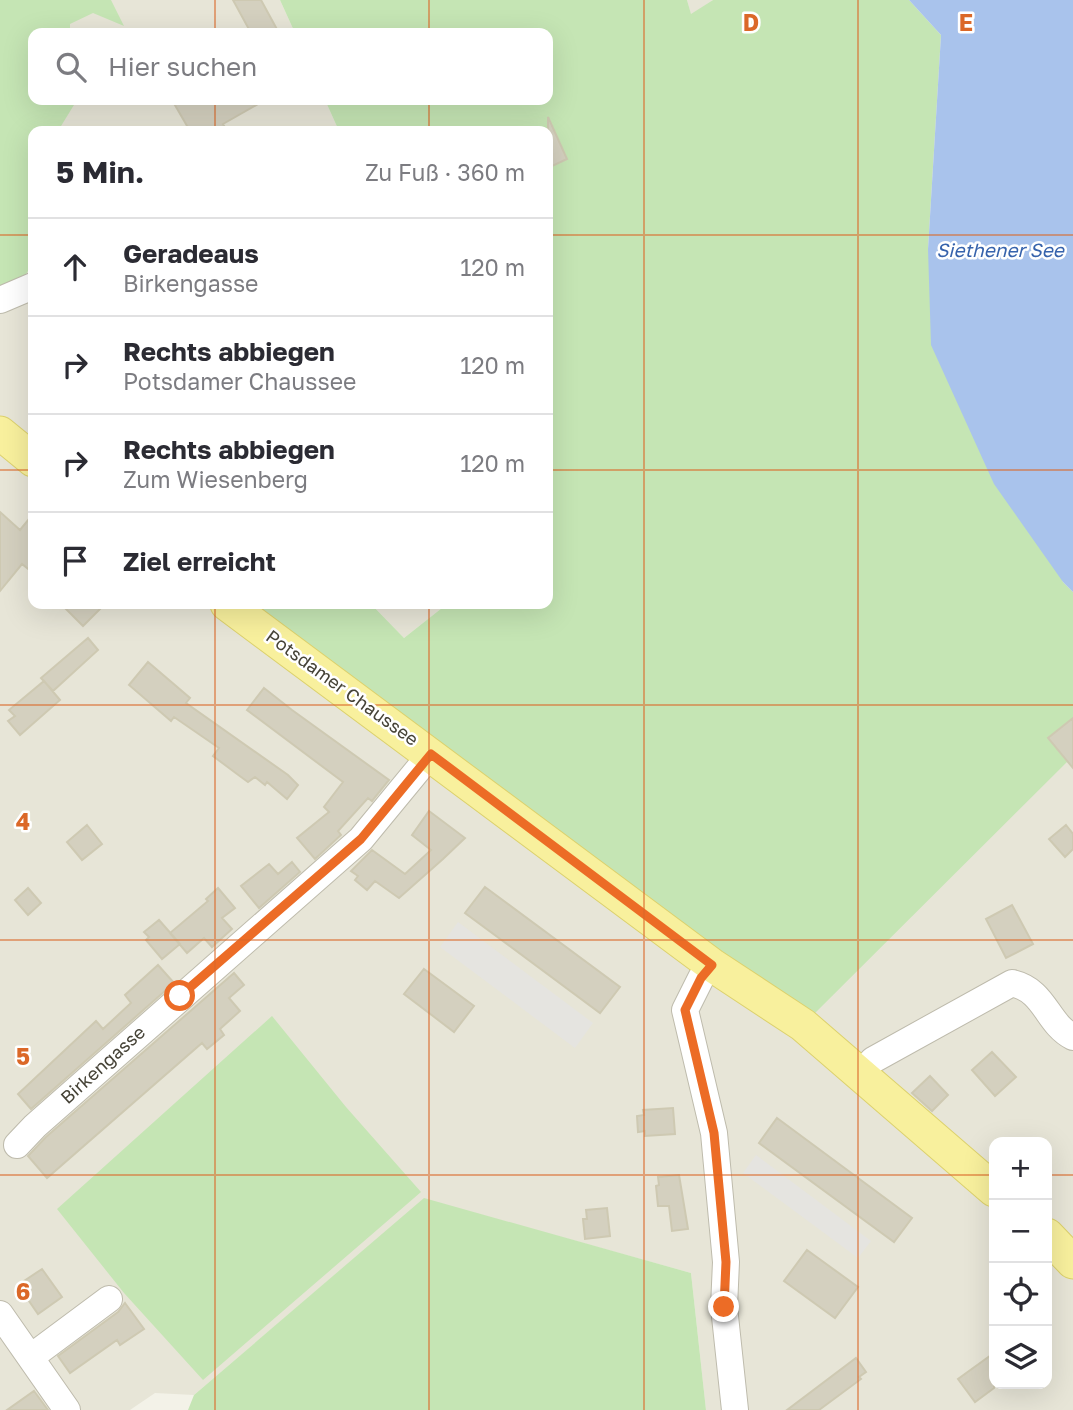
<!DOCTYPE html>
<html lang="de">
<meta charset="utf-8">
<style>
:root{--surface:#fff;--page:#f2f2f3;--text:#2b2b33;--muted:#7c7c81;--line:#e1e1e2}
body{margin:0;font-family:"Golos Text",sans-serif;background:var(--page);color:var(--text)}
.controls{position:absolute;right:21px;bottom:21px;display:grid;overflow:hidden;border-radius:14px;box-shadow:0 7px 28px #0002}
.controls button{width:63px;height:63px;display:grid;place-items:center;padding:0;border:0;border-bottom:2px solid var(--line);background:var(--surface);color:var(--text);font:35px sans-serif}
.stop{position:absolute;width:21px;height:21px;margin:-16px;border:5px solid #ec6c26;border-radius:50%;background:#fff}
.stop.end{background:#ec6c26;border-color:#fff;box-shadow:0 2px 7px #0008}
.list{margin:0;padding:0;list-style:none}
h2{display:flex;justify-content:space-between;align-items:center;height:91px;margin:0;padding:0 28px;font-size:30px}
h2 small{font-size:23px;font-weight:400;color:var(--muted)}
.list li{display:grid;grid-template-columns:46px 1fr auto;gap:21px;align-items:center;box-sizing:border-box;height:98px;padding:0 28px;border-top:2px solid var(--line)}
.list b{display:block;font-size:26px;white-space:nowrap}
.list p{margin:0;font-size:23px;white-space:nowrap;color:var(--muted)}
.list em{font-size:23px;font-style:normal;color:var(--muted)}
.icon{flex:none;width:38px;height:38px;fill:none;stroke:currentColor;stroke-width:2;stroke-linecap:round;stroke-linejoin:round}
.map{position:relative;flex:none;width:1073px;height:1410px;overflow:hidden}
.search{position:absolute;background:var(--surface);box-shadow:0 7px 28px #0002;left:28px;top:28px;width:525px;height:77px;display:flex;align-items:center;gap:18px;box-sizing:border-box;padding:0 24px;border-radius:14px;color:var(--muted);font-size:26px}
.panel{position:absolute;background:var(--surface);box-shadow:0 7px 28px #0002;left:28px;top:126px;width:525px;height:483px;border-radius:14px}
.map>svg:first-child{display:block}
</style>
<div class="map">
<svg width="1073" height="1410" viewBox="0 0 1073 1410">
<rect width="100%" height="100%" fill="#f3f2e8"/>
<path fill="#e7e5d7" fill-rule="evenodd" d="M 0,0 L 280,0 L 295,33 L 33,33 L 33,100 L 325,100 L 339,131 L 33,131 L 33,604 L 242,604 L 381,717 L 1073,756 L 1073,1410 L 706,1410 L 691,1273 L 424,1199 L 194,1395 L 155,1393 L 130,1410 L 0,1410 ZM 994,1142 L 1047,1142 L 1047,1384 L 994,1384 Z
M 687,0 L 713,0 L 691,15 Z
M 371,604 L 447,604 L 404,638 Z"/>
<path fill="#c5e5b4" d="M 0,0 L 111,0 L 124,26 L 93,13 L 70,24 L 70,33 L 33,33 L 33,100 L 77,100 L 58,131 L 33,131 L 33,171 L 31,176 L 33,181 L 33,263 L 23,279 L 0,290 Z
M 280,0 L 687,0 L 691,14 L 713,0 L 909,0 L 941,35 L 928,249 L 1063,582 L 1073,592 L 1073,756 L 803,1025 L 242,604 L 371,604 L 404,638 L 447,604 L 548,604 L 548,131 L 339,131 L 325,100 L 548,100 L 548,33 L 295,33 Z
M 272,1016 L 346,1107 L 421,1192 L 203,1380 L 124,1293 L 57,1209 Z
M 424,1198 L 691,1273 L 706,1410 L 188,1410 L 194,1395 Z"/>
<path fill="#e5e4e0" d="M 458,922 L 593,1023 L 575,1048 L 440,947 Z
M 756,1155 L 871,1241 L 858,1258 L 743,1173 Z"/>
<path fill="#a9c3ec" d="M 909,0 L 1073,0 L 1073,592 L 1063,582 L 994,484 L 931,345 L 928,249 L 941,35 Z"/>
<path fill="#d4d0bf" stroke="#cec9b2" stroke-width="2" d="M 233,0 L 261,0 L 279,33 L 251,33 Z
M 172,100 L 265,100 L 223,124 L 227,131 L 190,131 Z
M 548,117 L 567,159 L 548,168 Z
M 0,512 L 20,530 L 33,514 L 33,573 L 22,564 L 0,591 Z
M 61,604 L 105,604 L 83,626 Z
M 88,638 L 98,650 L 53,691 L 41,678 Z
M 148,662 L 190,698 L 186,703 L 288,775 L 298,785 L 287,799 L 267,782 L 265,785 L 255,777 L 248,782 L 237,774 L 213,756 L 219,748 L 174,717 L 171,721 L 129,685 Z
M 44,681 L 60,700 L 20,735 L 8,721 L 15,716 L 9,710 Z
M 264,688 L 292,710 L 389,780 L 372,801 L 368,798 L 338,831 L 341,835 L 315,859 L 297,838 L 329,812 L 324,807 L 343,782 L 247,710 Z
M 1073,718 L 1073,768 L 1048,738 Z
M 429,811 L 465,838 L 443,859 L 399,898 L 375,881 L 367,890 L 355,880 L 358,876 L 351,871 L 372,850 L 405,874 L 431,850 L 412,835 Z
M 87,825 L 102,844 L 82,860 L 67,842 Z
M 1066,825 L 1073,834 L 1073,849 L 1065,857 L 1049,839 Z
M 292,862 L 300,872 L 259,908 L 241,886 L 269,864 L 278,874 Z
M 485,887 L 620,987 L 600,1013 L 465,913 Z
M 28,888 L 41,903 L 28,915 L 15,900 Z
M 218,888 L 235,908 L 222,918 L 232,929 L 212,947 L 204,938 L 187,953 L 170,933 L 208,901 L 206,899 Z
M 1012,905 L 1033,944 L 1006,958 L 986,919 Z
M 159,920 L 180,944 L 162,959 L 146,940 L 149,937 L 144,932 Z
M 158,965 L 174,983 L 31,1109 L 18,1094 L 96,1021 L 103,1029 L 131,1003 L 125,995 Z
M 424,969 L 474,1006 L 454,1032 L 404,994 Z
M 234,973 L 244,985 L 229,998 L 240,1011 L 220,1029 L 224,1035 L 207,1049 L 202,1043 L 47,1178 L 28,1156 L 46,1137 Z
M 992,1052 L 1016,1077 L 995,1096 L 972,1070 Z
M 930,1076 L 948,1095 L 932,1111 L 912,1093 Z
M 673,1108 L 675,1134 L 645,1136 L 645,1131 L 638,1132 L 637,1116 L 644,1115 L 643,1110 Z
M 777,1118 L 912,1218 L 894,1242 L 759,1143 Z
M 679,1175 L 688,1229 L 672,1231 L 669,1206 L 658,1206 L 656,1186 L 659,1185 L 658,1177 Z
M 607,1208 L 610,1236 L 585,1239 L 583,1219 L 587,1219 L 586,1210 Z
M 807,1250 L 858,1287 L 835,1318 L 784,1281 Z
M 42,1269 L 62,1297 L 38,1314 L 18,1285 Z
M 125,1303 L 144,1329 L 120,1345 L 117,1340 L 70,1373 L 58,1356 L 118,1312 Z
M 994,1353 L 994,1388 L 975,1402 L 958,1379 Z
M 856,1358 L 866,1372 L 859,1377 L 861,1379 L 819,1410 L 787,1410 Z
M 34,1391 L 48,1410 L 7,1410 Z"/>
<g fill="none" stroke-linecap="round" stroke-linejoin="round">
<defs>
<path id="minor" d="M 0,300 L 33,286
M 712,965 L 701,978 L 685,1010 L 714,1133 L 726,1262 L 724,1307 L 735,1410
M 860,1074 L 873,1060 L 1012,983 C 1046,991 1046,1023 1073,1037
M 17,1145 L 35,1126 L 361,839 L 431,754
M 0,1314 L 67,1410
M 31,1357 L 109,1299"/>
<path id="major" d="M 0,433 L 33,460
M 227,604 L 712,965 L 803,1025 L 994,1190
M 1047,1235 L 1073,1262"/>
</defs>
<use href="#minor" stroke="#bebbac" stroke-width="28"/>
<use href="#major" stroke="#dcd16d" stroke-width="35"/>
<use href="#minor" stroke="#fff" stroke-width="26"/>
<use href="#major" stroke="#f8f09d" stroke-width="33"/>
</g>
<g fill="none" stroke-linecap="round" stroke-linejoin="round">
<path stroke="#ec6c26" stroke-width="9" d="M 180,996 L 361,839 L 431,754 L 712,965 L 701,978 L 685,1010 L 714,1133 L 726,1262 L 724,1307"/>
</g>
<path fill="none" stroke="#db6828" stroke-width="2" stroke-opacity="0.55" d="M 215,0 L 215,33M 429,0 L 429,33M 644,0 L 644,1410M 858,0 L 858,1410M 215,100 L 215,131M 429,100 L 429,131M 0,235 L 33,235M 548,235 L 1073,235M 0,470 L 33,470M 548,470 L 1073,470M 215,604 L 215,1410M 429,604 L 429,1410M 0,705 L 1073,705M 0,940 L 1073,940M 0,1175 L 994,1175M 1047,1175 L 1073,1175"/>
<g text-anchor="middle" stroke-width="5" stroke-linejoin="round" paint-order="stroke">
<g font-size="18" fill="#464337" stroke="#fff">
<text transform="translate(342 688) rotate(36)" y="6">Potsdamer Chaussee</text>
<text transform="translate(103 1065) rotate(-42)" y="6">Birkengasse</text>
</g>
<g font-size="19" font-style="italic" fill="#3763ac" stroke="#fff">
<text x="1000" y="257">Siethener See</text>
</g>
</g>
<g font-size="23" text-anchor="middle" font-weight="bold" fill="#db6828" stroke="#fff" stroke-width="5" stroke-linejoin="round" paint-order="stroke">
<text x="751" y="31">D</text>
<text x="966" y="31">E</text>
<text x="23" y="830">4</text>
<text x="23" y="1065">5</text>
<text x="23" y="1300">6</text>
</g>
</svg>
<div class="controls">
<button>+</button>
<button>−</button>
<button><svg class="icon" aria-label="locate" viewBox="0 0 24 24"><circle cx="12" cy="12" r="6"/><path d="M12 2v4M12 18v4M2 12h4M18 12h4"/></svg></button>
<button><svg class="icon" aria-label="layers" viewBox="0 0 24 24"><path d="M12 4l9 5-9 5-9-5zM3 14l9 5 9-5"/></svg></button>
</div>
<div class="stop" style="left:180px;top:996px"></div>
<div class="stop end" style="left:724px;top:1307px"></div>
<div class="search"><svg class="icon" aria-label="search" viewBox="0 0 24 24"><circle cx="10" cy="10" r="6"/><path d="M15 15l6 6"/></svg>Hier suchen</div>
<section class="panel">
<h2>5 Min.<small>Zu Fuß · 360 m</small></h2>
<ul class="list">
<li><svg class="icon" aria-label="ahead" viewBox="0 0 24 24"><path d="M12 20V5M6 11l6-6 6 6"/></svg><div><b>Geradeaus</b><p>Birkengasse</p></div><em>120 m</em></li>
<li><svg class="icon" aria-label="right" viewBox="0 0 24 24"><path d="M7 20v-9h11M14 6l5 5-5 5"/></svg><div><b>Rechts abbiegen</b><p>Potsdamer Chaussee</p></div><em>120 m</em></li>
<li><svg class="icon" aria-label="right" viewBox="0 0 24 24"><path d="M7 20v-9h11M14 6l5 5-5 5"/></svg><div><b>Rechts abbiegen</b><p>Zum Wiesenberg</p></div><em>120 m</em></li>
<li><svg class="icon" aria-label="arrive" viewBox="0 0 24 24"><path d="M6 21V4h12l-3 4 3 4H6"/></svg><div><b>Ziel erreicht</b></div></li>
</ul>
</section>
</div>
